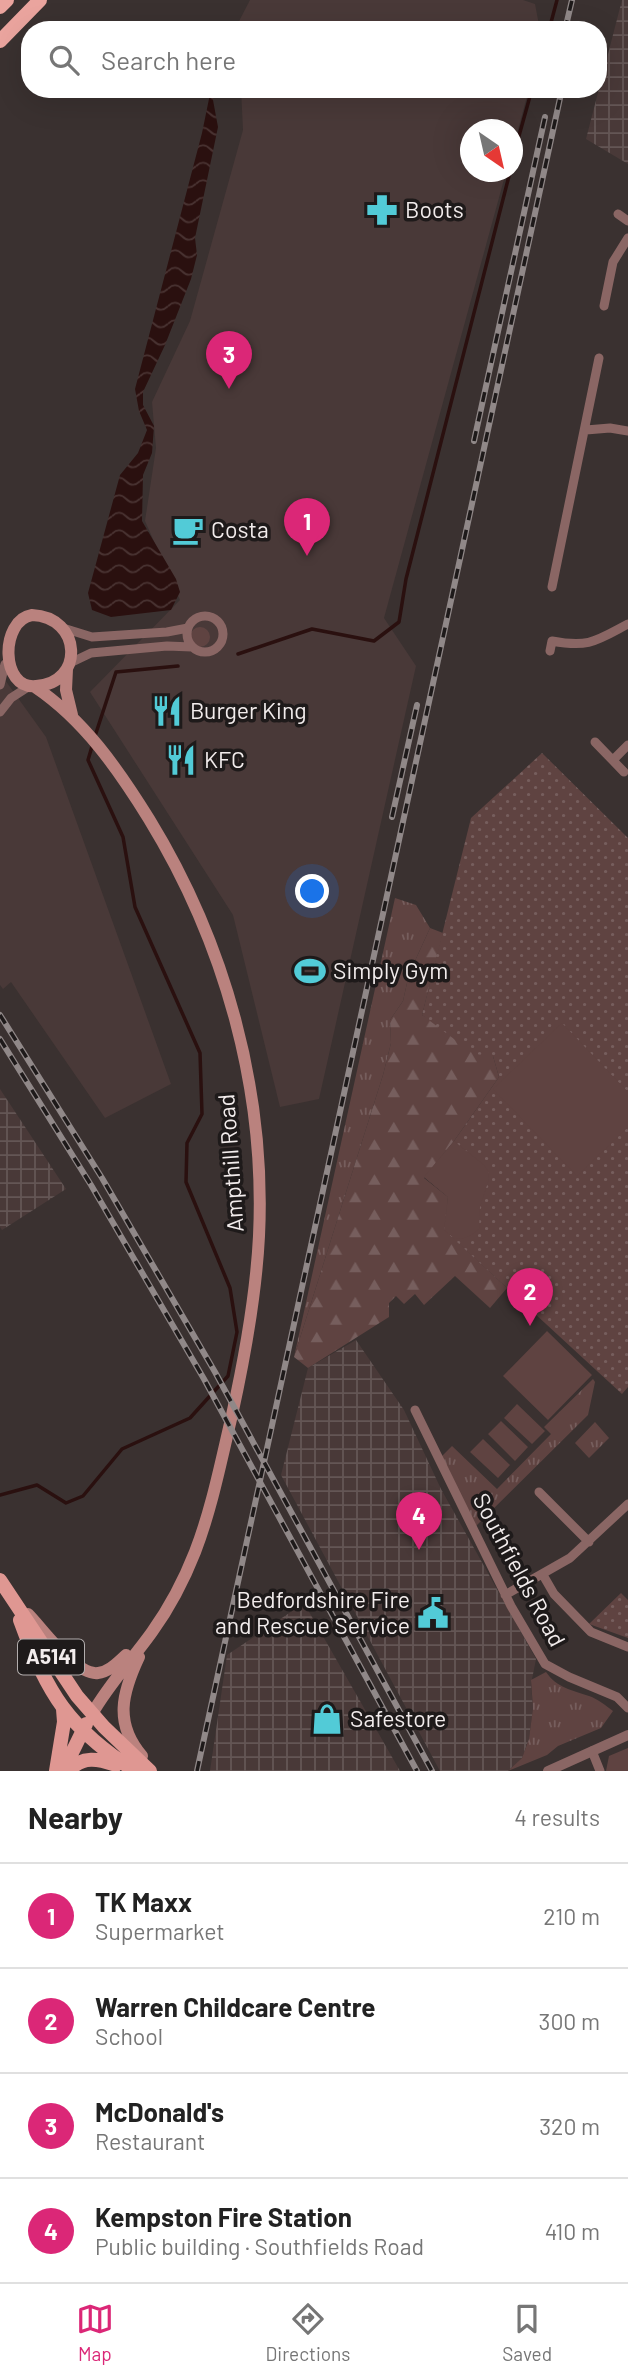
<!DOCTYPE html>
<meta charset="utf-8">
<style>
:root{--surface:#fff;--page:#f2f2f2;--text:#222;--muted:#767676;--line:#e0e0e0;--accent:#db2777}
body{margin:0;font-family:Barlow,sans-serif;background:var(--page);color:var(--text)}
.compass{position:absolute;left:460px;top:119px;width:63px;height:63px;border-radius:50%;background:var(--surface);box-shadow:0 7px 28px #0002;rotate:146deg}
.you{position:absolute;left:313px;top:892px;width:24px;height:24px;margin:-18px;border:5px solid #fff;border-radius:50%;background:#1a73e8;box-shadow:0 0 0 10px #1a73e833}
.badge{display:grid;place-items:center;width:46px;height:46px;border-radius:50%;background:var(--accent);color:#fff;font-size:23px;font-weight:700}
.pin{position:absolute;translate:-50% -58px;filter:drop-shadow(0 2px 4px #0008)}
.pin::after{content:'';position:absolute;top:37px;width:24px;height:21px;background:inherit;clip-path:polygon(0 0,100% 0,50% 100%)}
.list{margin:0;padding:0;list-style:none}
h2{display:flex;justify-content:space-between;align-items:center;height:91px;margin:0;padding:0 28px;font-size:30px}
h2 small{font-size:23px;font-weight:400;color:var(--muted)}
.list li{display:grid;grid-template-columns:46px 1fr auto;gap:21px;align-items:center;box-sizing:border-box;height:105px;padding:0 28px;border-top:2px solid var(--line)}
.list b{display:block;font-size:26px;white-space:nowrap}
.list p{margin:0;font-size:23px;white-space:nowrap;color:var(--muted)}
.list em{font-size:23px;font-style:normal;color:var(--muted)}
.icon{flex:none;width:38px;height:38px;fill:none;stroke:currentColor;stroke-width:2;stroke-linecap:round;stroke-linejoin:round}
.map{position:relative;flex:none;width:628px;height:1771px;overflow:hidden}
.search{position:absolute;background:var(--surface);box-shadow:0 7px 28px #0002;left:21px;right:21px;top:21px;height:77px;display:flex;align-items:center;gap:18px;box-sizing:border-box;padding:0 24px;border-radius:28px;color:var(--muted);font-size:26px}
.sheet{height:511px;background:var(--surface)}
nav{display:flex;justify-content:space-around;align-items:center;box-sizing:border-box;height:98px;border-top:2px solid var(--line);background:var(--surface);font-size:19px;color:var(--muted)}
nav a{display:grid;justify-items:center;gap:4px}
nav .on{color:var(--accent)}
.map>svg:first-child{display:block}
</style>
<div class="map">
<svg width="628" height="1771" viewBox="0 0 628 1771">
<defs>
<pattern id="industrial-grid" width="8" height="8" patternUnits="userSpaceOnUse" patternTransform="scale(1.75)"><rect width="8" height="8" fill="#493938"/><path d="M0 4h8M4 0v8" fill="none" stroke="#645655"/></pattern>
<pattern id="grass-tufts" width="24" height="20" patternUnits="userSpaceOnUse" patternTransform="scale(1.75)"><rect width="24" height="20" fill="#5f4341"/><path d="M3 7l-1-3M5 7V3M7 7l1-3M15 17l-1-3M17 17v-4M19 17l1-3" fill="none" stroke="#765e5d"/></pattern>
<pattern id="forest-firs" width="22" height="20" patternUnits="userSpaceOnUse" patternTransform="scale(1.75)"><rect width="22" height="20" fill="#5f4341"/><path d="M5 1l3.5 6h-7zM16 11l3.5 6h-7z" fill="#765e5d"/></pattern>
<pattern id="park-dots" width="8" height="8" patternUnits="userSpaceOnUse" patternTransform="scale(1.75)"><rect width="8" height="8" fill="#5f4341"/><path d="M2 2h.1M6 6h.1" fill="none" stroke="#765e5d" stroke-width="1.8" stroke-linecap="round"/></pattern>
<pattern id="water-waves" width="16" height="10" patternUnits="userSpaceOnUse" patternTransform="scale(1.75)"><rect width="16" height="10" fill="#2a100f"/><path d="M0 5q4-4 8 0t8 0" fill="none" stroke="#493332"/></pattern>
</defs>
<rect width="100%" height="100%" fill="#3a3130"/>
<path fill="#493938" d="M 250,0 L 523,0 L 535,4 L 540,30 L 238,30 L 237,25 Z
M 241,89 L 529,89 L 513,148 L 512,130 L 470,130 L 470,172 L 506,172 L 384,618 L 416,666 L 319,1099 L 280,1107 L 233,915 L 90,692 L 180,600 L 145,521 L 156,448 L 152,402 L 190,321 L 243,130 Z
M 0,673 L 46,737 L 171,1084 L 105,1118 L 11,982 L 3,989 L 0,985 Z"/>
<path fill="url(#industrial-grid)" d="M 622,0 L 628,0 L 628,164 L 586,139 Z
M 0,1089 L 66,1189 L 2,1230 L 0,1227 Z
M 356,1340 L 404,1410 L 441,1489 L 536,1659 L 531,1684 L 533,1708 L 529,1739 L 522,1758 L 508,1771 L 440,1771 L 281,1475 L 308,1368 Z
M 304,1603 L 400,1771 L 210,1771 L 227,1655 Z"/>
<path fill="url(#grass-tufts)" d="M190 637a10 10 0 1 1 20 0a10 10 0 1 1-20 0Z
M 395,898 L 416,905 L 430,928 L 409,974 L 403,1001 L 390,1020 L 391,1043 L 383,1075 L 294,1357 Z
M 593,1379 L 595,1382 L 588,1415 L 476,1526 L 441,1457 L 452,1446 L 497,1489 L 551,1434 L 544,1427 Z
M 595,1422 L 609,1438 L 589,1458 L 575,1443 Z
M 546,1672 C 557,1688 572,1690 589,1696 C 598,1699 606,1706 613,1711 L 601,1728 L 558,1746 L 547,1755 L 508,1771 L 522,1758 L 529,1739 L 533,1708 L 531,1680 Z
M 628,1748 L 628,1771 L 606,1771 L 609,1756 Z"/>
<path fill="url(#forest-firs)" d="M 430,928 L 443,933 L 422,1015 L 493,1056 L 499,1077 L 454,1141 L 424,1178 L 448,1197 L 445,1230 L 507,1288 L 490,1308 L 455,1276 L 424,1305 L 415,1294 L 404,1304 L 396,1296 L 389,1303 L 389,1317 L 308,1368 L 294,1357 L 383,1075 L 391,1043 L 390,1020 L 403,1001 L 409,974 Z"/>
<path fill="url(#park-dots)" d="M 542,753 L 628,838 L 628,1387 L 622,1394 L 444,1230 L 448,1197 L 424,1177 L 454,1141 L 499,1077 L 493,1056 L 474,1054 L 422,1015 L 471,818 Z
M 621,1593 L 628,1600 L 628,1638 L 589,1624 Z"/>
<path fill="#5f4341" d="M 562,1023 L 628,1092 L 628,1127 L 577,1176 L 493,1089 Z
M 454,1141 L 484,1165 L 488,1171 L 489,1179 L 480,1207 L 479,1229 C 471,1236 466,1239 455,1239 L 444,1230 L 448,1197 L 424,1177 Z
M 547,1331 L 592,1375 L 548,1420 L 503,1376 Z
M 517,1404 L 545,1431 L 532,1444 L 504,1418 Z
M 501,1421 L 528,1447 L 515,1461 L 488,1434 Z
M 483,1439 L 510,1465 L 498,1478 L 470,1452 Z"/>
<path fill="url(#water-waves)" d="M 211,89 L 217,89 L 213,100 L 218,127 L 195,238 L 197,255 L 191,279 L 165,345 L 143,392 L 143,405 L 154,426 L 152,453 L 143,475 L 142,521 L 176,579 L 180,592 L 171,610 L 111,617 L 92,610 L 88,593 L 120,475 L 138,453 L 147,430 L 139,411 L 135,389 L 202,133 Z"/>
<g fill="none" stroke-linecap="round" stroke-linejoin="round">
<path stroke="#2a100f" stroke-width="3.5" d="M 549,30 L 557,0
M 512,161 L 532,89
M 238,654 L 312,629 L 374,641 L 399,622 L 406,579 L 510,172
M 95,736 L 116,672 L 178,666
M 0,1495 L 37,1485 L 66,1503 L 83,1496 L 122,1449 L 190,1418 L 228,1376 L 237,1332 L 230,1288 L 186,1182 L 187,1143 L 202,1114 L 200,1053 L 135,907 L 123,837 L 88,760 L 93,743"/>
<path stroke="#8a6664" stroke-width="9" d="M 618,214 L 628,221
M 604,306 L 613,262 L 628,238
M 586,430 L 610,428 L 628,431
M 552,587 L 599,358
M187 634a18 18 0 1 1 36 0a18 18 0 1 1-36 0Z
M 63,628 L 92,637 L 167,632 L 188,628
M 550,651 L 552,641 C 589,648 596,641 628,624
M 70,663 L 91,653 L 167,646 L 192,647
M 0,685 L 5,664
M 0,712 L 11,698 L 28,687
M 595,742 L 624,772
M 613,760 L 628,745
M 415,1410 L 511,1606 L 545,1664 L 569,1677 L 617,1697 L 628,1708
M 539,1492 L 589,1542
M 543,1575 L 554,1594 L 591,1632 L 628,1647
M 505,1595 L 570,1558 L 628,1504
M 592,1751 L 600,1771"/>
<path stroke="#8a6664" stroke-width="10" d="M 548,1771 L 628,1735"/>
<path stroke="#ba827e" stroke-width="12" d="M 32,615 C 82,617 85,683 36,686 C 0,690 0,620 32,615 Z
M 67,669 L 66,690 L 72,715
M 35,687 C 84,720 118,769 149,819 C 225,943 266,1090 259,1236 C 256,1296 245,1356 232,1415 C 221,1461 212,1508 195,1552 C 184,1580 170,1607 152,1632 C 132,1660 109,1684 92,1714
M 28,1614 C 43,1629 76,1676 98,1673 C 109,1672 118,1662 126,1655
M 139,1657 C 122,1693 114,1723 142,1756"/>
<path stroke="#df9792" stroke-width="14" d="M 0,1580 L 77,1696 L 104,1727 L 150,1771
M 20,1620 C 46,1692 69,1729 135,1771
M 56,1771 L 64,1722 L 63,1709
M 63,1771 L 86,1724
M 69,1771 C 82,1755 99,1759 116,1765"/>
<path stroke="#eaa49e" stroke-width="14" d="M 0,7 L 7,0
M 0,41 L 40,0"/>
<defs>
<path id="rail" d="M 565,30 L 572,0
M 474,441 L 545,117
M 392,817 L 417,705
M 0,1015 L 102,1178 L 215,1372 L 432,1771
M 0,1039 L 91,1185 L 204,1379 L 417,1771
M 197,1771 L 562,89"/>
</defs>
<use href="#rail" stroke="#908888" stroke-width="6"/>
<use href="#rail" stroke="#1e1a1a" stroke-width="3.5" stroke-dasharray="10" stroke-linecap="butt"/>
</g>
<defs>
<symbol id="pharmacy-bare" viewBox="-9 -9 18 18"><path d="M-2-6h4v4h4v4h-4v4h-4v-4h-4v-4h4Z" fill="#52cbd7" stroke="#1e1a1a" stroke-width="2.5" paint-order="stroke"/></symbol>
<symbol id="cafe-bare" viewBox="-9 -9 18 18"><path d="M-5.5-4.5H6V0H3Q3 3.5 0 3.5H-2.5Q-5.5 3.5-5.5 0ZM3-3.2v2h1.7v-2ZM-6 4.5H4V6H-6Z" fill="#52cbd7" stroke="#1e1a1a" stroke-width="2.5" paint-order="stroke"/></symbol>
<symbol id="restaurant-bare" viewBox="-9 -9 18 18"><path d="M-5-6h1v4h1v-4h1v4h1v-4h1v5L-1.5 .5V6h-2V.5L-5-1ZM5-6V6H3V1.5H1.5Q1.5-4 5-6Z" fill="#52cbd7" stroke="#1e1a1a" stroke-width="2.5" paint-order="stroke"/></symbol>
<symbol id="stadium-bare" viewBox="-9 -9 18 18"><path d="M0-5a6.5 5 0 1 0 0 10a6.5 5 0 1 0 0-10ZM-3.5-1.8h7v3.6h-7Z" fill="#52cbd7" stroke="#1e1a1a" stroke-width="2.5" paint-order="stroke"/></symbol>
<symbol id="civic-bare" viewBox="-9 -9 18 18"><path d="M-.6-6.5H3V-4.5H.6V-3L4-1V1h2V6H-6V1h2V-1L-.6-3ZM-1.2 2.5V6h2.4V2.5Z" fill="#52cbd7" stroke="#1e1a1a" stroke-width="2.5" paint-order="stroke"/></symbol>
<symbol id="shop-bare" viewBox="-9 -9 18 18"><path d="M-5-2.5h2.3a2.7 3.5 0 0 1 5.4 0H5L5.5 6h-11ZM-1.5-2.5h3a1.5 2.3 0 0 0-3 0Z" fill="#52cbd7" stroke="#1e1a1a" stroke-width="2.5" paint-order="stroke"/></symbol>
</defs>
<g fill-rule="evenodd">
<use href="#pharmacy-bare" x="360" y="188" width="44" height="44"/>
<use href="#cafe-bare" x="166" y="508" width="44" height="44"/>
<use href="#restaurant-bare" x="145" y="689" width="44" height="44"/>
<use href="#restaurant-bare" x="159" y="738" width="44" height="44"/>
<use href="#stadium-bare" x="288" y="949" width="44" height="44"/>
<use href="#civic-bare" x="411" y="1591" width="44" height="44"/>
<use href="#shop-bare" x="305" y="1697" width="44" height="44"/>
</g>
<g text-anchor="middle" stroke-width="7" stroke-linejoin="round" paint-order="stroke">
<rect fill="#1e1a1a" stroke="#b2adad" stroke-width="2" x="18" y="1639.5" width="66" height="35" rx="5"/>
<g font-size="21" font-weight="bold" fill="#f2ecec">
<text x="51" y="1664">A5141</text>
</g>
<g font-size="23" fill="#f2ecec" stroke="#1e1a1a" text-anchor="start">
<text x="405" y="218">Boots</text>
<text x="211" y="538">Costa</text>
<text x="190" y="719">Burger King</text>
<text x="204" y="768">KFC</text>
<text x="333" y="979">Simply Gym</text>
<text x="410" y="1608" text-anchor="end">Bedfordshire Fire<tspan x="410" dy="26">and Rescue Service</tspan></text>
<text x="350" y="1727">Safestore</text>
</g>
<g font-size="23" fill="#f2ecec" stroke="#1e1a1a">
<text transform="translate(231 1163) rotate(-94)" y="8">Ampthill Road</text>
<text transform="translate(519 1570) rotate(62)" y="8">Southfields Road</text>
</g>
</g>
</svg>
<svg class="compass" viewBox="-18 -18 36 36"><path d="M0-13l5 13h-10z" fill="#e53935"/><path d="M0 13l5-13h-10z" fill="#767676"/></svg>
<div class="you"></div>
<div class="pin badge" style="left:307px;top:556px">1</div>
<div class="pin badge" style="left:530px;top:1326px">2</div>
<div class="pin badge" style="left:229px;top:389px">3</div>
<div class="pin badge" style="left:419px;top:1550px">4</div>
<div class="search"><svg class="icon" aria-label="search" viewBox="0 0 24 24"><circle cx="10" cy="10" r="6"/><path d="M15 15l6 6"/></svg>Search here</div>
</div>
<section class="sheet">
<h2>Nearby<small>4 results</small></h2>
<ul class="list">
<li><span class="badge">1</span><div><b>TK Maxx</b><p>Supermarket</p></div><em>210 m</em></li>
<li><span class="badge">2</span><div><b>Warren Childcare Centre</b><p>School</p></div><em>300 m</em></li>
<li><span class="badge">3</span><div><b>McDonald's</b><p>Restaurant</p></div><em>320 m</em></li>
<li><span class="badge">4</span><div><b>Kempston Fire Station</b><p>Public building · Southfields Road</p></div><em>410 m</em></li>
</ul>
</section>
<nav>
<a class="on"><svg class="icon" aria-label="map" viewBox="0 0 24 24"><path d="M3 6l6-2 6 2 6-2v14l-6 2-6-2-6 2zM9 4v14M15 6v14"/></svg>Map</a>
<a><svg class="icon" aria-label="directions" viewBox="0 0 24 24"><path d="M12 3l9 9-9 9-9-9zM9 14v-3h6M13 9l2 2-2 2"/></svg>Directions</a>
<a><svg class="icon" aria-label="saved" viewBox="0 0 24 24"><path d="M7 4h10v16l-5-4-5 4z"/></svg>Saved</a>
</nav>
